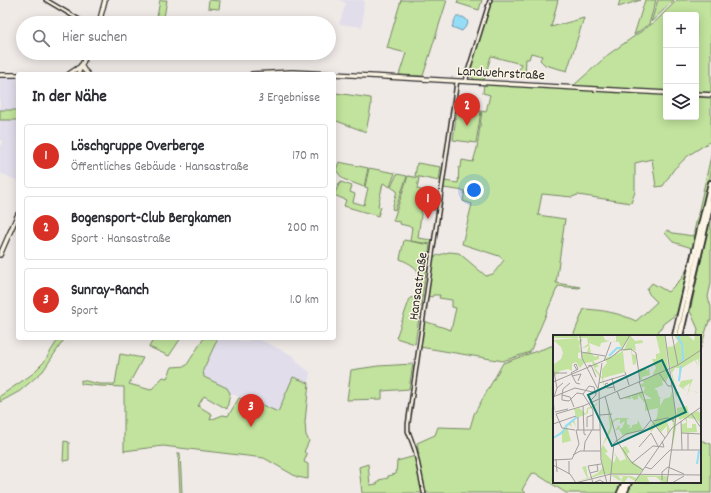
<!DOCTYPE html>
<html lang="de">
<meta charset="utf-8">
<style>
:root{--surface:#fff;--page:#f7f7f7;--text:#2b2b33;--muted:#7c7c81;--line:#e1e1e2;--accent:#d93025}
body{margin:0;font-family:Dekko,sans-serif;background:var(--page);color:var(--text)}
.controls{position:absolute;right:12px;top:12px;display:grid;overflow:hidden;border-radius:4px;box-shadow:0 2px 10px #0003}
.controls button{width:36px;height:36px;display:grid;place-items:center;padding:0;border:0;border-bottom:1px solid var(--line);background:var(--surface);color:var(--text);font:20px sans-serif}
.you{position:absolute;left:474px;top:190px;width:14px;height:14px;margin:-10px;border:3px solid #fff;border-radius:50%;background:#1a73e8;box-shadow:0 0 0 6px #1a73e833}
.badge{display:grid;place-items:center;width:26px;height:26px;border-radius:50%;background:var(--accent);color:#fff;font-size:13px;font-weight:700}
.pin{position:absolute;translate:-50% -33px;filter:drop-shadow(0 1px 2px #0008)}
.pin::after{content:'';position:absolute;top:21px;width:14px;height:12px;background:inherit;clip-path:polygon(0 0,100% 0,50% 100%)}
.list{margin:0;padding:0;list-style:none}
h2{display:flex;justify-content:space-between;align-items:center;height:52px;margin:0;padding:0 16px;font-size:17px}
h2 small{font-size:13px;font-weight:400;color:var(--muted)}
.list li{display:grid;grid-template-columns:26px 1fr auto;gap:12px;align-items:center;box-sizing:border-box;height:64px;margin:0 8px 8px;padding:0 8px;border:1px solid var(--line);border-radius:4px}
.list b{display:block;font-size:15px;white-space:nowrap}
.list p{margin:0;font-size:13px;white-space:nowrap;color:var(--muted)}
.list em{font-size:13px;font-style:normal;color:var(--muted)}
.icon{flex:none;width:22px;height:22px;fill:none;stroke:currentColor;stroke-width:2;stroke-linecap:round;stroke-linejoin:round}
.map{position:relative;flex:none;width:711px;height:493px;overflow:hidden}
.search{position:absolute;background:var(--surface);box-shadow:0 2px 10px #0003;left:16px;top:16px;width:320px;height:44px;display:flex;align-items:center;gap:10px;box-sizing:border-box;padding:0 14px;border-radius:22px;color:var(--muted);font-size:15px}
.panel{position:absolute;background:var(--surface);box-shadow:0 2px 10px #0003;left:16px;top:72px;width:320px;height:268px;border-radius:4px}
.map>svg:first-child{display:block}
</style>
<div class="map">
<svg width="711" height="493" viewBox="0 0 711 493">
<rect width="100%" height="100%" fill="#f0eae7"/>
<filter id="ink" filterUnits="userSpaceOnUse"><feTurbulence type="fractalNoise" baseFrequency=".025" numOctaves="2"/><feDisplacementMap in="SourceGraphic" scale="8" xChannelSelector="R" yChannelSelector="G"/><feConvolveMatrix kernelMatrix="1 2 1 2 8 2 1 2 1" color-interpolation-filters="sRGB"/></filter>
<g filter="url(#ink)">
<path fill="#e1ddea" d="M 339,0 L 364,0 L 362,27 L 339,24 L 346,3 Z
M 0,78 L 18,78 L 18,110 L 0,110 Z
M 0,120 L 18,120 L 18,181 L 0,173 L 0,147 L 3,141 L 0,140 Z
M 218,338 L 235,338 L 241,341 L 248,341 L 250,338 L 256,338 L 294,356 L 298,363 L 310,372 L 309,383 L 293,377 L 278,412 L 253,401 L 248,401 L 230,393 L 226,388 L 204,377 L 203,370 Z"/>
<path fill="#c1e39d" stroke="#768764" d="M 160,0 L 167,0 L 163,23 L 156,23 Z
M 209,0 L 220,1 L 219,9 L 208,8 Z
M 401,0 L 447,0 L 423,76 L 399,75 L 406,53 L 387,48 Z
M 458,0 L 482,0 L 479,10 L 457,3 Z
M 492,0 L 558,0 L 551,27 L 584,18 L 567,71 L 545,65 L 540,60 L 542,56 L 531,53 L 529,59 L 526,59 L 525,77 L 518,76 L 521,64 L 491,56 L 484,80 C 476,80 470,80 469,71 Z
M 620,0 L 641,0 L 618,7 Z
M 645,0 L 656,0 L 649,24 L 634,35 Z
M 658,0 L 674,0 L 651,22 Z
M 677,0 L 711,0 L 711,92 L 696,92 L 696,15 L 666,15 L 666,91 L 573,86 L 609,54 L 656,21 Z
M 484,83 L 666,95 L 666,117 L 696,117 L 696,97 L 711,98 L 711,141 L 689,155 L 674,169 L 663,186 L 656,187 L 652,159 L 635,163 L 635,192 L 631,203 L 578,195 L 572,197 L 542,194 L 538,215 L 565,219 L 556,283 L 580,287 L 579,288 L 558,286 L 530,352 L 503,361 L 420,347 L 424,321 L 451,330 L 456,308 L 452,307 L 452,300 L 439,298 L 440,295 L 433,295 L 432,297 L 427,296 L 433,257 L 449,252 L 459,253 L 486,276 L 493,274 L 504,260 L 499,256 L 462,244 L 472,204 L 463,201 L 465,191 L 443,188 L 444,181 L 458,183 C 459,176 458,171 459,167 L 461,167 L 462,160 L 473,162 L 477,148 L 482,111 L 486,112 L 490,95 L 483,93 Z
M 336,93 L 371,98 L 371,106 L 366,132 L 334,120 L 334,100 Z
M 457,108 L 481,111 L 476,143 L 453,140 Z
M 0,110 L 18,110 L 18,120 L 0,120 Z
M 711,156 L 711,173 L 679,312 L 663,324 L 656,336 L 573,336 L 584,309 C 603,310 619,313 636,321 L 657,302 L 649,294 L 647,289 L 652,283 L 668,292 L 682,278 L 687,269 L 692,248 L 673,242 L 665,233 L 667,230 L 673,233 L 693,236 Z
M 339,162 L 368,168 L 364,187 L 343,179 L 336,170 Z
M 417,163 L 441,167 L 439,181 L 415,176 Z
M 369,168 L 395,173 L 390,187 L 383,183 L 378,206 L 381,207 L 378,216 L 344,206 L 346,200 L 334,195 L 339,184 L 340,184 L 341,182 L 352,186 L 350,192 L 355,194 L 353,202 L 364,205 L 368,188 L 365,187 Z
M 397,174 L 407,176 L 395,210 L 392,209 L 397,191 L 391,187 Z
M 408,176 L 419,178 L 417,189 L 425,191 L 425,194 L 437,197 L 435,210 L 422,207 L 418,238 L 432,240 L 431,244 L 410,241 L 412,227 L 400,224 L 400,222 L 393,221 Z
M 711,215 L 711,283 L 708,297 L 711,307 L 711,321 L 709,321 L 700,350 L 700,336 L 697,336 L 698,329 L 690,311 Z
M 404,240 L 430,245 L 415,344 L 396,338 L 410,298 L 416,297 C 419,272 424,270 400,259 Z
M 59,338 L 65,338 L 43,371 L 20,391 L 0,402 L 0,396 L 31,375 L 44,362 Z
M 154,338 L 181,338 L 169,356 L 149,347 Z
M 204,338 L 218,338 L 203,370 L 204,377 L 227,388 L 230,393 L 227,409 L 204,396 L 198,406 L 212,414 L 210,420 L 223,415 L 228,416 L 239,398 L 248,401 L 253,401 L 278,412 L 293,377 L 309,383 L 305,422 L 306,435 L 309,441 L 304,452 L 307,454 L 304,462 L 308,464 L 308,479 L 297,477 L 264,458 L 163,446 L 124,451 L 124,387 L 100,386 L 81,384 L 81,380 L 100,384 L 115,384 L 120,354 L 143,358 L 129,384 L 151,390 L 163,377 L 167,378 L 172,367 L 186,366 Z
M 554,345 L 554,482 L 622,482 L 617,493 L 566,493 L 535,473 L 531,474 L 522,490 L 526,493 L 362,493 L 359,467 L 368,464 L 370,485 L 377,484 L 379,480 L 388,478 L 388,476 L 396,474 L 397,461 L 419,455 L 417,443 L 435,435 L 438,427 L 470,428 L 474,414 L 503,363 Z
M 413,364 L 409,389 L 382,391 L 382,399 L 347,400 L 351,370 L 378,366 Z
M 700,440 L 711,444 L 711,493 L 627,493 L 632,482 L 700,482 Z
M 64,441 L 69,442 L 69,460 L 63,461 Z
M 178,453 L 180,453 L 182,493 L 180,493 Z"/>
<path fill="#95dcf7" stroke="#6b95a5" d="M 456,17 L 463,17 L 467,20 L 468,24 L 462,31 L 452,27 Z"/>
<g fill="none" stroke-linecap="round" stroke-linejoin="round">
<defs>
<path id="minor" d="M 46,0 L 85,23
M 466,81 L 468,71 L 490,0
M 424,493 L 415,450 L 408,431 L 408,424 L 457,81"/>
<path id="major" d="M 99,23 L 105,0
M 81,65 L 84,70 L 88,74
M 69,74 L 81,66
M 78,74 L 87,53
M 252,74 L 292,72 L 332,74
M 334,74 L 666,93
M 0,75 L 18,75
M 696,94 L 711,95
M 0,255 L 18,214"/>
<path id="highway" d="M 675,336 L 711,183
M 680,336 L 711,202
M 620,493 L 625,482
M 624,493 L 629,482"/>
</defs>
<use href="#minor" stroke="#2b2b2b" stroke-width="5.5"/>
<use href="#major" stroke="#2b2b2b" stroke-width="6"/>
<use href="#highway" stroke="#2b2b2b" stroke-width="8"/>
<use href="#minor" stroke="#fcf5e5" stroke-width="2.5"/>
<use href="#major" stroke="#fcf5e5" stroke-width="3.5"/>
<use href="#highway" stroke="#fcf5e5" stroke-width="4.5"/>
</g>
</g>
<g text-anchor="middle" stroke-width="3" stroke-linejoin="round" paint-order="stroke">
<g font-size="14" fill="#2b2b2b" stroke="#fcf5e5">
<text transform="translate(501 72) rotate(3)" y="5">Landwehrstraße</text>
<text transform="translate(417 286) rotate(-82)" y="5">Hansastraße</text>
</g>
</g>
<g transform="translate(553 335)">
<rect width="148" height="148" fill="#f0eae7"/>
<path d="M 0,0 L 22,0 L 26,2 L 27,0 L 27,4 L 30,4 L 26,11 L 28,17 L 25,18 L 25,23 L 29,24 L 29,18 L 34,17 L 36,11 L 28,14 L 35,9 L 34,3 L 28,3 L 27,0 L 50,0 L 52,5 L 57,6 L 48,8 L 47,12 L 36,8 L 38,18 L 42,22 L 46,20 L 46,24 L 40,26 L 46,31 L 42,33 L 49,42 L 49,34 L 54,28 L 52,23 L 60,21 L 68,12 L 66,7 L 58,6 L 63,6 L 63,0 L 77,0 L 72,9 L 63,20 L 71,15 L 77,0 L 82,6 L 89,5 L 90,8 L 82,9 L 83,16 L 79,14 L 79,19 L 83,20 L 83,29 L 80,30 L 78,15 L 70,16 L 72,37 L 50,43 L 53,58 L 49,44 L 42,36 L 39,27 L 31,28 L 27,33 L 23,27 L 19,29 L 19,36 L 15,34 L 7,36 L 1,42 L 0,30 L 8,24 L 10,18 L 8,12 L 0,5 L 24,3 L 26,6 L 27,3 L 0,3 ZM 112,0 L 115,34 L 111,36 L 115,35 L 123,77 L 123,93 L 119,115 L 120,86 L 113,84 L 117,95 L 114,99 L 114,91 L 108,97 L 103,91 L 98,97 L 95,91 L 97,92 L 104,82 L 105,73 L 92,76 L 92,68 L 85,60 L 85,64 L 81,65 L 78,61 L 78,64 L 70,63 L 89,56 L 90,64 L 99,64 L 90,58 L 92,52 L 89,52 L 88,49 L 91,48 L 87,44 L 86,34 L 93,33 L 94,36 L 96,33 L 97,40 L 89,42 L 89,45 L 99,41 L 103,33 L 99,24 L 103,24 L 103,19 L 107,18 L 103,1 ZM 116,40 L 118,51 L 115,52 L 119,52 L 119,56 L 117,62 L 111,64 L 107,71 L 107,63 L 109,62 L 106,62 L 104,55 L 101,54 L 110,50 L 109,46 L 113,47 ZM 121,0 L 135,0 L 141,6 L 142,0 L 148,0 L 146,31 L 145,24 L 143,25 L 145,33 L 142,25 L 129,33 L 126,41 L 126,33 L 122,33 L 119,38 L 122,50 L 124,50 L 122,51 L 123,56 L 127,58 L 124,59 L 124,73 L 134,71 L 136,79 L 145,76 L 148,79 L 148,89 L 143,84 L 134,83 L 134,93 L 139,93 L 139,89 L 143,89 L 144,97 L 128,98 L 129,89 L 133,88 L 133,85 L 130,83 L 127,85 L 124,81 L 124,62 L 122,59 L 114,12 L 121,11 L 125,6 ZM 140,44 L 136,54 L 138,56 L 144,57 L 145,58 L 136,55 L 134,61 L 137,48 L 130,53 L 133,55 L 130,54 L 126,51 L 128,46 ZM 53,64 L 58,87 L 63,83 L 77,83 L 74,84 L 74,89 L 78,91 L 75,93 L 77,93 L 79,92 L 79,90 L 84,89 L 85,85 L 90,95 L 70,101 L 66,94 L 62,96 L 66,90 L 67,94 L 69,93 L 72,86 L 67,89 L 67,84 L 61,86 L 57,98 L 50,110 L 55,117 L 52,118 L 61,128 L 63,122 L 61,117 L 67,126 L 73,124 L 68,113 L 73,111 L 77,117 L 74,119 L 76,124 L 90,134 L 86,139 L 51,139 L 22,147 L 34,143 L 29,132 L 33,131 L 35,143 L 45,138 L 49,133 L 48,114 L 57,92 ZM 46,68 L 39,73 L 35,74 L 35,78 L 34,79 L 21,84 L 23,92 L 20,87 L 18,88 L 19,93 L 17,90 L 14,91 L 18,106 L 9,108 L 9,99 L 0,104 L 23,82 L 21,74 L 26,73 L 33,79 L 34,73 ZM 58,140 L 78,141 L 83,143 L 86,140 L 115,141 L 114,148 L 110,148 L 103,142 L 94,142 L 97,148 L 86,148 L 75,142 L 71,148 L 68,146 L 70,141 L 65,141 L 68,144 L 67,146 Z" fill="#c1e39d" fill-rule="evenodd"/>
<path fill="none" stroke="#95dcf7" stroke-width="2" d="M 127,0 L 125,3 L 129,9 L 130,24 L 128,26M 56,21 L 64,13 L 68,13M 126,46 L 128,31M 0,103 L 10,97 L 13,91 L 24,82M 144,129 L 146,116"/>
<path fill="none" stroke="#a19e9c" stroke-width="1" d="M 27,0 L 29,23 L 46,56 L 48,125 L 54,148M 112,0 L 123,81 L 114,148M 119,0 L 125,30M 68,15 L 78,14 L 83,18 L 87,46M 28,17 L 52,21M 51,26 L 58,7M 35,31 L 38,30 L 43,42M 0,32 L 4,53M 24,35 L 21,30 L 23,29 L 25,34 L 24,35 L 23,35 L 18,38 L 23,48 L 27,49M 72,37 L 76,50M 1,38 L 14,38M 106,38 L 115,51 L 119,51M 19,41 L 28,39 L 25,46M 59,43 L 62,56M 86,46 L 98,85 L 112,103M 0,47 L 57,23 L 69,14 L 77,0M 46,48 L 72,40M 55,48 L 52,49 L 54,53 L 61,52M 45,54 L 49,28M 64,56 L 67,64 L 90,57M 30,59 L 40,75 L 40,95M 9,60 L 9,65 L 16,66 L 24,58 L 30,59 L 36,51 L 41,52 L 43,60 L 37,66M 9,60 L 17,62 L 21,72M 9,60 L 10,54 L 17,48M 52,61 L 64,105M 0,62 L 22,53 L 44,58M 0,62 L 1,75M 1,62 L 4,53 L 10,48M 30,71 L 31,99 L 33,100M 2,77 L 15,74M 138,78 L 148,93M 3,79 L 9,93M 3,79 L 30,71 L 125,30 L 148,15M 47,80 L 59,79M 100,86 L 114,83 L 120,84 L 120,87M 128,86 L 129,115M 0,89 L 23,81M 34,92 L 34,82 L 40,80M 9,93 L 22,95M 23,95 L 47,95M 25,95 L 25,82M 128,98 L 148,99M 135,98 L 135,115M 63,105 L 79,128 L 90,135M 86,112 L 98,98 L 105,111M 31,116 L 32,107 L 39,95M 20,120 L 27,116 L 47,116M 3,124 L 4,137M 0,125 L 19,124 L 26,109 L 23,95M 79,128 L 100,111 L 111,112 L 109,106M 0,130 L 17,139 L 23,148M 92,132 L 98,134 L 117,115 L 148,115M 37,138 L 45,136 L 44,130M 16,139 L 16,126M 109,145 L 109,137 L 115,132 L 131,139M 22,148 L 58,139 L 148,140M 40,148 L 35,131 L 48,129M 40,148 L 47,145 L 52,148M 57,148 L 61,108 L 73,99 L 90,95 L 98,85M 81,148 L 119,93 L 148,72M 119,148 L 131,141"/>
<path fill="#0f766e" fill-opacity="0.15" stroke="#0f766e" stroke-width="2" d="M 109,25 L 133,77 L 59,111 L 35,60 Z"/>
<rect width="148" height="148" fill="none" stroke="#2b2b2b" stroke-width="2"/>
</g>
</svg>
<div class="controls">
<button>+</button>
<button>−</button>
<button><svg class="icon" aria-label="layers" viewBox="0 0 24 24"><path d="M12 4l9 5-9 5-9-5zM3 14l9 5 9-5"/></svg></button>
</div>
<div class="you"></div>
<div class="pin badge" style="left:428px;top:219px">1</div>
<div class="pin badge" style="left:467px;top:126px">2</div>
<div class="pin badge" style="left:251px;top:427px">3</div>
<div class="search"><svg class="icon" aria-label="search" viewBox="0 0 24 24"><circle cx="10" cy="10" r="6"/><path d="M15 15l6 6"/></svg>Hier suchen</div>
<section class="panel">
<h2>In der Nähe<small>3 Ergebnisse</small></h2>
<ul class="list">
<li><span class="badge">1</span><div><b>Löschgruppe Overberge</b><p>Öffentliches Gebäude · Hansastraße</p></div><em>170 m</em></li>
<li><span class="badge">2</span><div><b>Bogensport-Club Bergkamen</b><p>Sport · Hansastraße</p></div><em>200 m</em></li>
<li><span class="badge">3</span><div><b>Sunray-Ranch</b><p>Sport</p></div><em>1.0 km</em></li>
</ul>
</section>
</div>
